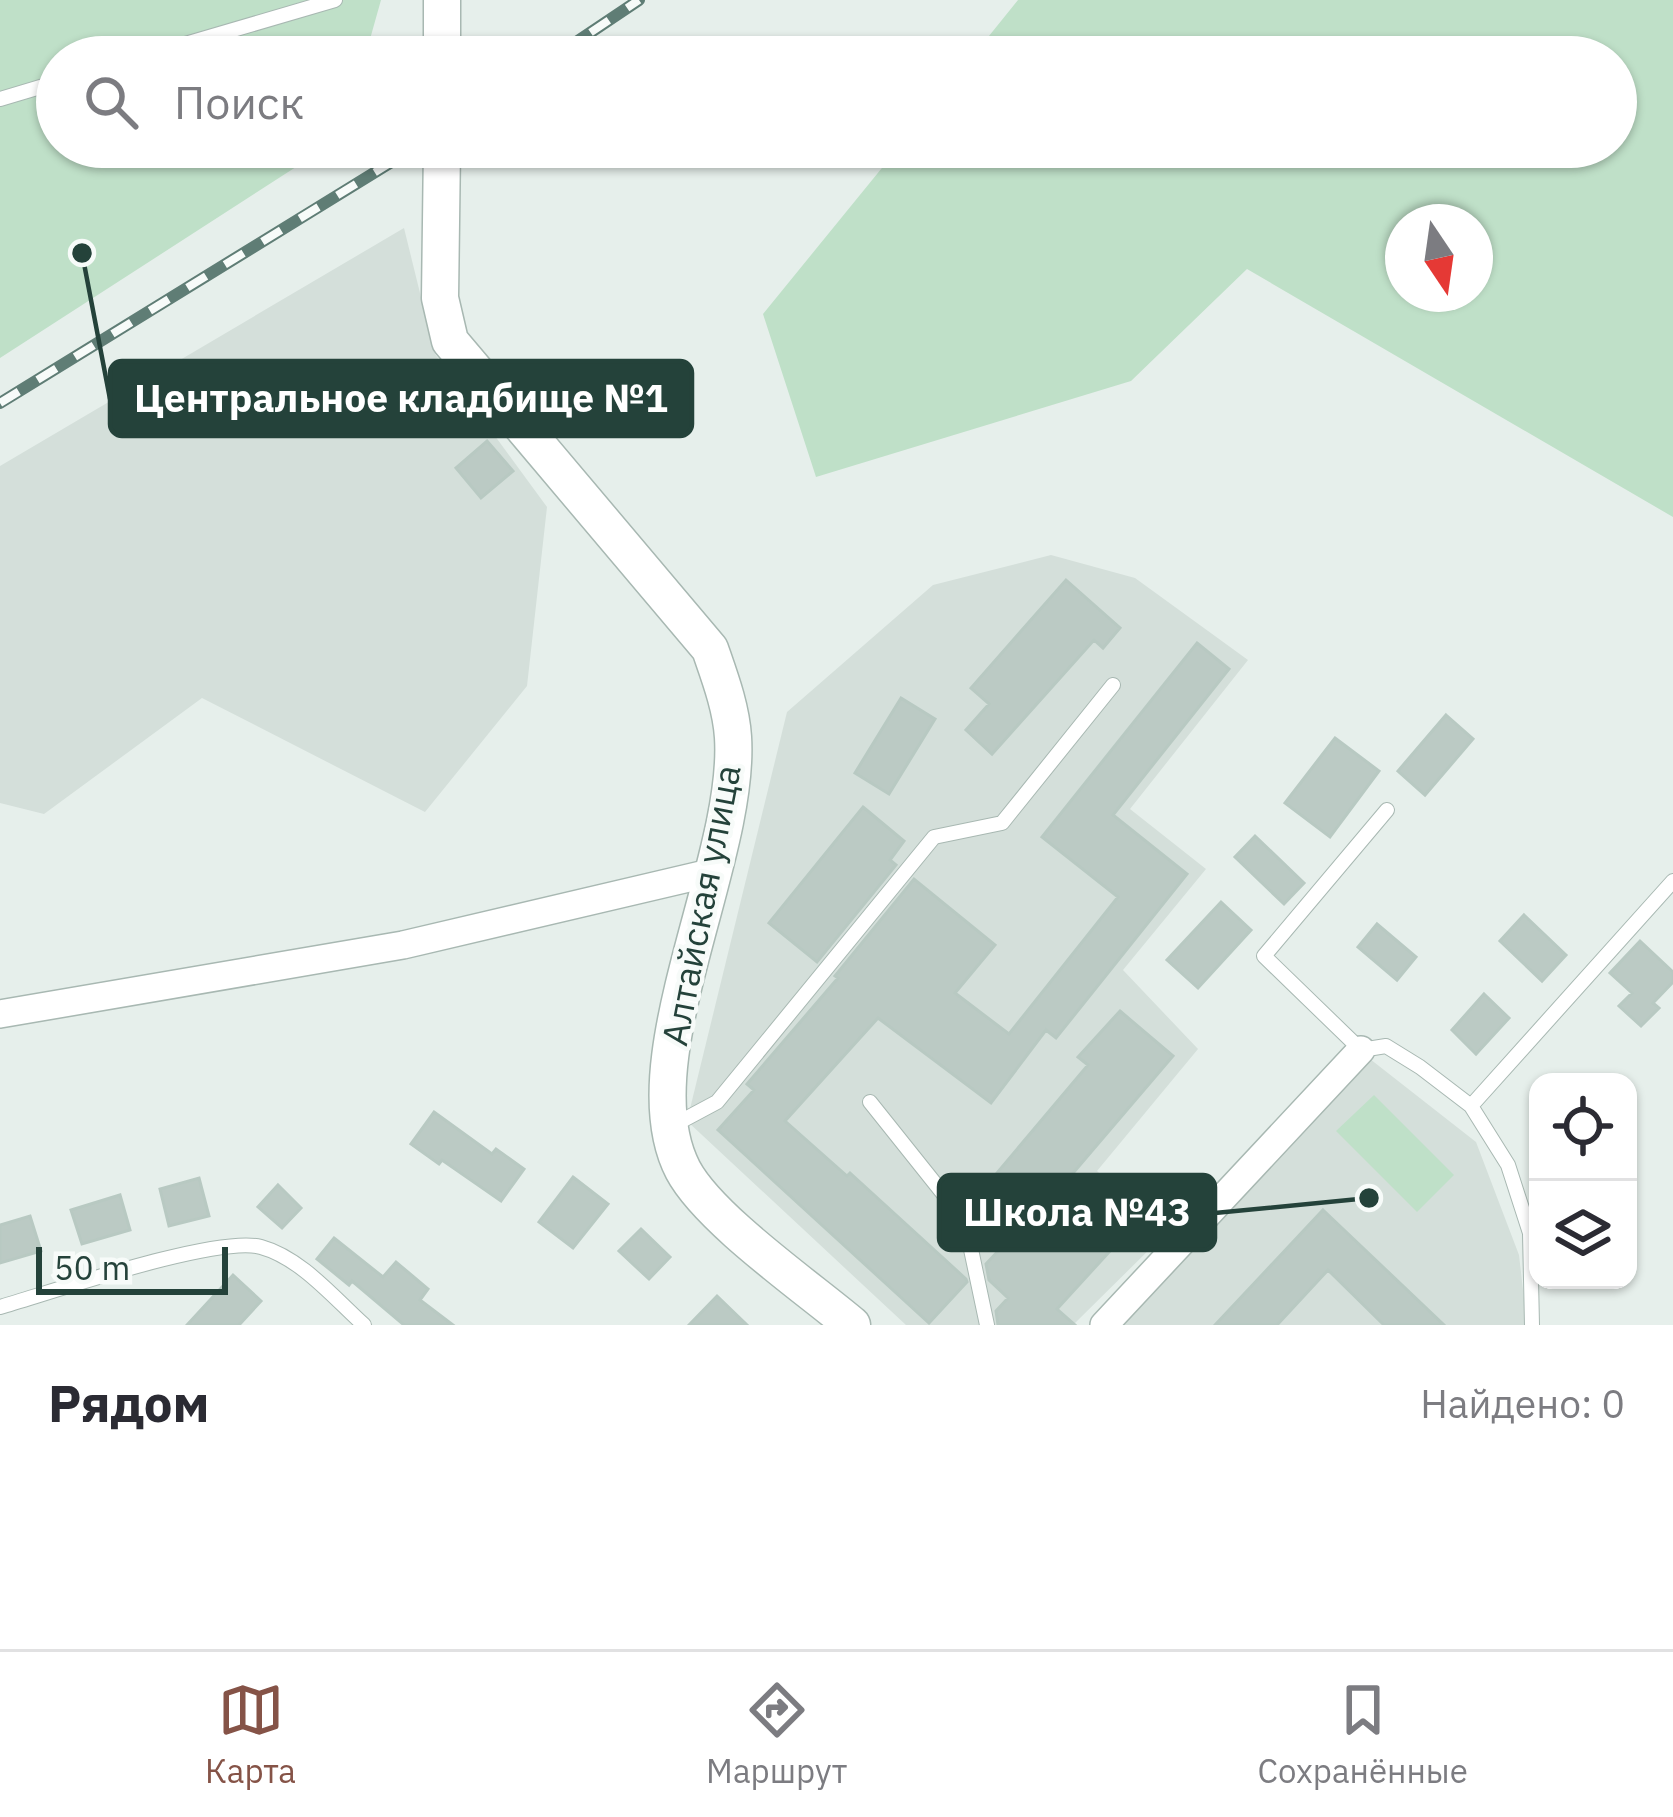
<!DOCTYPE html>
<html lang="ru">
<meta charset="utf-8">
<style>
:root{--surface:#fff;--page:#f2f2f3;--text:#2b2b33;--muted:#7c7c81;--line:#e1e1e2;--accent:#855347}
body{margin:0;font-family:"IBM Plex Sans",sans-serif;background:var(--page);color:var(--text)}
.controls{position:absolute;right:36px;bottom:36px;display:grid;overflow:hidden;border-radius:24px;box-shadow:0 3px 9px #0004}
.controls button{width:108px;height:108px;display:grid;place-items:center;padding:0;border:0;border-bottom:3px solid var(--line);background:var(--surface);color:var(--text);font:60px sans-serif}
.compass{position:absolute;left:1385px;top:204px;width:108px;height:108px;border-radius:50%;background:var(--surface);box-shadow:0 3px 9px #0004;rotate:167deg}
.scale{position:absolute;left:36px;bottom:30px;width:192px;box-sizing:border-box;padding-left:12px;border:6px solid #24423a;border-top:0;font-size:33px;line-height:42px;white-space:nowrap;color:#24423a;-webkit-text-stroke:9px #f7fbf9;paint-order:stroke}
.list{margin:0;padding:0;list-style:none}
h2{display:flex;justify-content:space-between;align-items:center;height:156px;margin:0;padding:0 48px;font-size:51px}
h2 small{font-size:39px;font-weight:400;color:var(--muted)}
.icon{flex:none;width:66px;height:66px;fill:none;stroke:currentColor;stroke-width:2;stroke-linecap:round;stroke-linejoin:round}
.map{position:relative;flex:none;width:1673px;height:1325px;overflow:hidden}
.search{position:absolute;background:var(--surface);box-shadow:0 3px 9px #0004;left:36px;right:36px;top:36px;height:132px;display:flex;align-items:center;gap:30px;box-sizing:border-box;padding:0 42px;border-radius:66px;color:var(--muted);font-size:45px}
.sheet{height:324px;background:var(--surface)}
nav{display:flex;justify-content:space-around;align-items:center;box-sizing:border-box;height:168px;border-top:3px solid var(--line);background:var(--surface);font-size:33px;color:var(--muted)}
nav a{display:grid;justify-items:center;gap:6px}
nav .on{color:var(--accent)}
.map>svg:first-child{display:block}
</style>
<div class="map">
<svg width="1673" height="1325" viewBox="0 0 1673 1325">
<rect width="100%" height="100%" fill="#e6efeb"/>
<path fill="#d4dfda" d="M 404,228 L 435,354 L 547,507 L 527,686 L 425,812 L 202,698 L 44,814 L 0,803 L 0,466 Z
M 1051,555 L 1135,578 L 1248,660 L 1130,809 L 1206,869 L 1123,970 L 1198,1049 L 1097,1171 L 1164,1235 L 1073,1325 L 906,1325 L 687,1121 L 787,712 L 933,585 Z
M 1370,1059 L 1476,1142 L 1519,1255 L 1527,1325 L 1122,1325 Z"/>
<path fill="#bfe0c8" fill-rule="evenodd" d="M 0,0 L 381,0 L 365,57 L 57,57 L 57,147 L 327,147 L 0,358 Z
M 1018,0 L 1673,0 L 1673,517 L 1247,269 L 1131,381 L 816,477 L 763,314 L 899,147 L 1616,147 L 1616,57 L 972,57 ZM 1475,222 L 1475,294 L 1403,294 L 1403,222 Z
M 1374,1095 L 1454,1175 L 1417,1212 L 1336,1131 Z"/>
<path fill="#bbcac4" stroke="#b8c9c2" stroke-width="3" d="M 487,441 L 513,471 L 481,498 L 456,468 Z
M 1066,580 L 1120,628 L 1103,648 L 1094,640 L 992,754 L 966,730 L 989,704 L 971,688 Z
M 1197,643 L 1229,669 L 1113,815 L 1187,874 L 1056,1038 L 1046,1030 L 991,1103 L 878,1018 L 785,1121 L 847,1176 L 850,1173 L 966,1279 L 967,1282 L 929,1323 L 718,1130 L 754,1090 L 747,1084 L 838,978 L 835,976 L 914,879 L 995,945 L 955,993 L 1009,1034 L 1118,897 L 1042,837 Z
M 901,698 L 935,719 L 889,794 L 855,773 Z
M 1446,715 L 1473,739 L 1425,795 L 1398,771 Z
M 1335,738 L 1379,771 L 1330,837 L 1285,803 Z
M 863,807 L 904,841 L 890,860 L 896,865 L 817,962 L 769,923 Z
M 1255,836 L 1304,883 L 1284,904 L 1235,857 Z
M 1221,902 L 1251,930 L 1198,988 L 1167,960 Z
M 1524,915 L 1566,955 L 1542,981 L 1500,941 Z
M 1377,924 L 1416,957 L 1397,980 L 1358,947 Z
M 1640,941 L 1673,972 L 1673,982 L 1653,1003 L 1659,1008 L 1641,1026 L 1619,1006 L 1632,993 L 1610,973 Z
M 1484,994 L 1509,1018 L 1476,1054 L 1452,1030 Z
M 1120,1011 L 1173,1056 L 1062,1186 L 1120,1240 L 1057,1309 L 1075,1325 L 998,1325 L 996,1311 L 1008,1298 L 989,1280 L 986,1264 L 1027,1220 L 986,1186 L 1088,1065 L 1078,1057 Z
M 434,1112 L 492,1154 L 496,1149 L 524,1169 L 501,1201 L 442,1160 L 439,1164 L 411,1144 Z
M 573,1177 L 608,1204 L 573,1248 L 539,1222 Z
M 199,1178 L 209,1216 L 169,1226 L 160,1189 Z
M 278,1185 L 301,1208 L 282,1228 L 258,1207 Z
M 120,1195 L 130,1230 L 82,1244 L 71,1210 Z
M 1323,1210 L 1444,1325 L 1384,1325 L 1328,1270 L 1277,1325 L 1215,1325 Z
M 30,1216 L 41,1251 L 0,1263 L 0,1225 Z
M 641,1229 L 670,1257 L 649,1279 L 619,1251 Z
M 334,1238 L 383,1277 L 396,1262 L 428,1289 L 420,1300 L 453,1325 L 404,1325 L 352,1281 L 349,1285 L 317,1259 Z
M 233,1275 L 261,1301 L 239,1325 L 187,1325 Z
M 717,1296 L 747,1325 L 689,1325 Z"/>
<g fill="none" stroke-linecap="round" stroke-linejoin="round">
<defs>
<path id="service" d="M 141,57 L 335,0
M 0,99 L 57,82
M 1387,810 L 1264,956 L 1361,1050 L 1386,1046 L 1420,1067 L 1471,1106 L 1508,1165 L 1530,1233 L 1532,1325
M 870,1102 L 965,1221 L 987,1325
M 1471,1106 L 1673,881
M 674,1125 L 717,1102 L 934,837 L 1002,823 L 1113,685
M 0,1307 C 52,1292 218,1235 261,1247 C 301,1258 334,1298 364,1325"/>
<path id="minor" d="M 0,1014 L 403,945 L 714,872
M 1104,1325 L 1361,1050"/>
<path id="tertiary" d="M 442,0 L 442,57
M 442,147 L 440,298 L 450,341 L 710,649 C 720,678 731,707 733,737 C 741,861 627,1063 683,1170 C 709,1219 807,1287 852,1325"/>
</defs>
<use href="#service" stroke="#a8b8b2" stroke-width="16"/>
<use href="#minor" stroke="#a8b8b2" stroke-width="30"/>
<use href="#tertiary" stroke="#a8b8b2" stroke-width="39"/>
<use href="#service" stroke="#fff" stroke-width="14"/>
<use href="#minor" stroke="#fff" stroke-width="27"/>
<use href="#tertiary" stroke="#fff" stroke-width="36"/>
<defs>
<path id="rail" d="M 554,57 L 639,0
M 0,403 L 416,147"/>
</defs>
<use href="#rail" stroke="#5f7d75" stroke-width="12"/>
<use href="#rail" stroke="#f7fbf9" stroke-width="8" stroke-dasharray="22" stroke-linecap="butt"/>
</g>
<g text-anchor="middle" stroke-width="9" stroke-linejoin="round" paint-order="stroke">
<g font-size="36" fill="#24423a" stroke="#f7fbf9">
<text transform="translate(701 905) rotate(-79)" y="13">Алтайская улица</text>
</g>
</g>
<path fill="none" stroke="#24423a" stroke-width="4.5" d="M82 253L110 399M1369 1198L1215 1213"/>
<g fill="#24423a" stroke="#f7fbf9" stroke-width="4.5">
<circle cx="82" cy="253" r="12"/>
<circle cx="1369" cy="1198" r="12"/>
</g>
<g fill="#24423a" stroke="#24423a" stroke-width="4.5">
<rect x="110" y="361" width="582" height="75" rx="12"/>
<rect x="939" y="1175" width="276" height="75" rx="12"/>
</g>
<g font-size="39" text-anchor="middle" font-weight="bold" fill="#fff">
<text x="401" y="412">Центральное кладбище №1</text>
<text x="1077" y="1226">Школа №43</text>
</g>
</svg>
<div class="controls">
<button><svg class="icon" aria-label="locate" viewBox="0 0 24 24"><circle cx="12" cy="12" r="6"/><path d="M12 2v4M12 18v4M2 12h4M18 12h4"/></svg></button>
<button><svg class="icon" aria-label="layers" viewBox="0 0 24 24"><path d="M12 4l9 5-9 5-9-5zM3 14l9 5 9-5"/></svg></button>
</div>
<svg class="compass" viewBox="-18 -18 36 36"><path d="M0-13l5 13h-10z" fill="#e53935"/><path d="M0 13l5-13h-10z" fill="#7c7c81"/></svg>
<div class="scale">50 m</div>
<div class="search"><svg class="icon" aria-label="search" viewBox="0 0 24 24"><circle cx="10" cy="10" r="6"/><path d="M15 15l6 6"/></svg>Поиск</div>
</div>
<section class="sheet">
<h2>Рядом<small>Найдено: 0</small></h2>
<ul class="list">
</ul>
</section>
<nav>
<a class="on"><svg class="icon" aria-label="map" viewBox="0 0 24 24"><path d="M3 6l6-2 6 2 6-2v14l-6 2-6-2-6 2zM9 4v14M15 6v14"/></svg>Карта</a>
<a><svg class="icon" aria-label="directions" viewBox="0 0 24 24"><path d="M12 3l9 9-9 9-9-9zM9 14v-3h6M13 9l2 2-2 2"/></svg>Маршрут</a>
<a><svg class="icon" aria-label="saved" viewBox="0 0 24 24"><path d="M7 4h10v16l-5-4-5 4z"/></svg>Сохранённые</a>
</nav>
